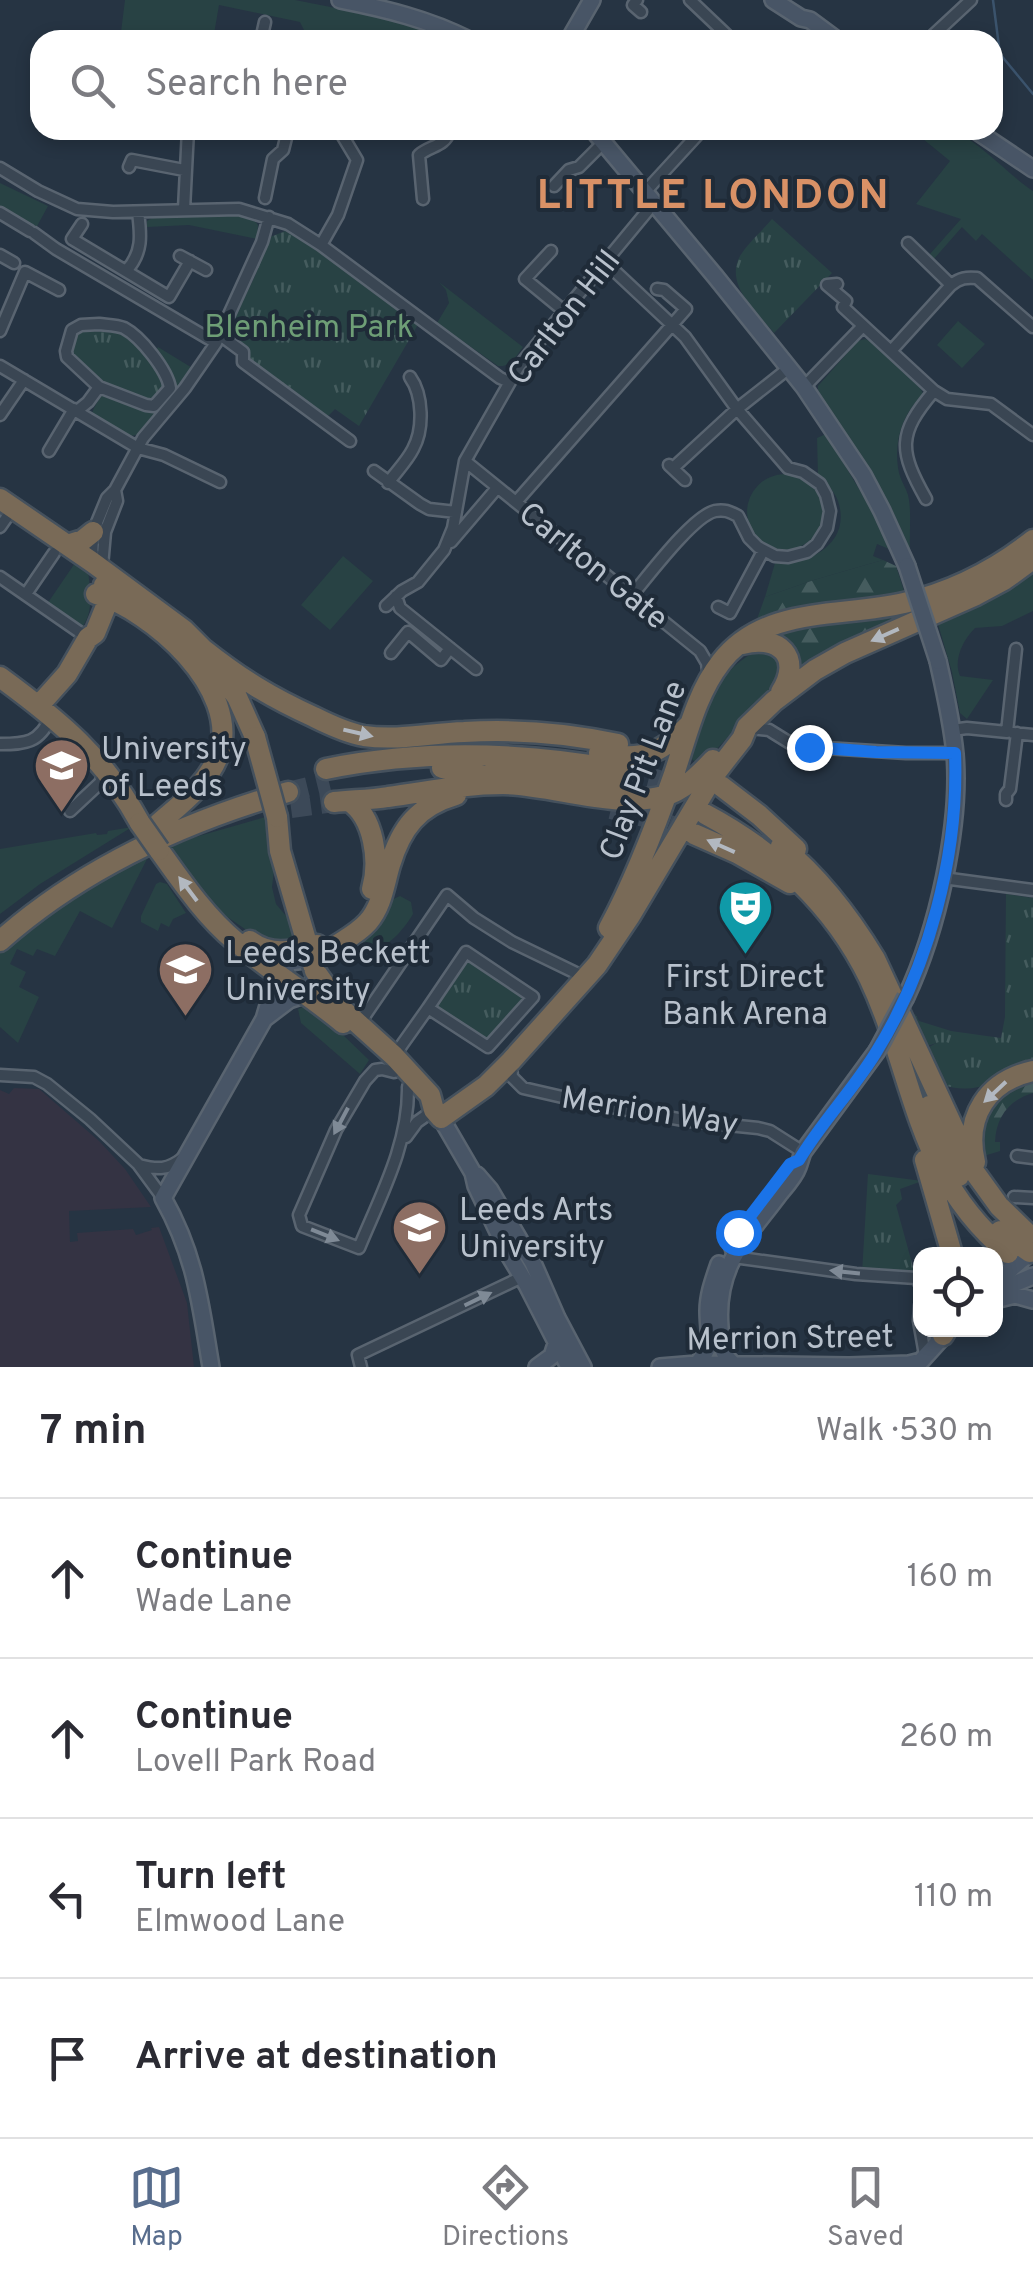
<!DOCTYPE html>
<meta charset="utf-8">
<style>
:root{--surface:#fff;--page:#f2f2f3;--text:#2b2b33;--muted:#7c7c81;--line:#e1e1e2;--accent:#586d8d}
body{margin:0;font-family:Overpass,sans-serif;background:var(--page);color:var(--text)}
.controls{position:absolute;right:30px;bottom:30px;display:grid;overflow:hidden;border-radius:20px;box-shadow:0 5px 15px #0003}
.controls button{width:90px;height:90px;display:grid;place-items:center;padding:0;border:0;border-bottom:2px solid var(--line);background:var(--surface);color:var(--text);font:50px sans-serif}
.stop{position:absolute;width:30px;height:30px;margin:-22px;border:8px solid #1a73e8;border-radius:50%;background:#fff}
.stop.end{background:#1a73e8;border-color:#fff;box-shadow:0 2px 10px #0008}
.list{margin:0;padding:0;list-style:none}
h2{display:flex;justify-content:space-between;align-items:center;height:130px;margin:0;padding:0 40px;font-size:42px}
h2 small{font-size:32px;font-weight:400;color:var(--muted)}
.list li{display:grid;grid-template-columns:65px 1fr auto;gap:30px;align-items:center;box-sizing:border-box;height:160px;padding:0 40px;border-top:2px solid var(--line)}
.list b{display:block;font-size:38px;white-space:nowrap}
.list p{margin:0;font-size:32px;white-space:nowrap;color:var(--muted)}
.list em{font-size:32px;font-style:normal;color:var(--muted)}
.icon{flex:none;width:55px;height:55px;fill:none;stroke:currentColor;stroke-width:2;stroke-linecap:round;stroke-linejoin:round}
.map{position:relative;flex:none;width:1033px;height:1367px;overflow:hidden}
.search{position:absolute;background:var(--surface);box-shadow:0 5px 15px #0003;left:30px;right:30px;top:30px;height:110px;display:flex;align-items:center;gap:25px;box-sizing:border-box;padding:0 35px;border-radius:30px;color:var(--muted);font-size:38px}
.sheet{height:770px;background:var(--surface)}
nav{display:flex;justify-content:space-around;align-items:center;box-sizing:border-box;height:140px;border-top:2px solid var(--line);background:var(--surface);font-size:28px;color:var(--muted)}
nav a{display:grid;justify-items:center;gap:5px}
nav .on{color:var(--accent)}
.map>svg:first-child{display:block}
</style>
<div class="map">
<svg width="1033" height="1367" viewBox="0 0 1033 1367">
<defs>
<pattern id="forest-firs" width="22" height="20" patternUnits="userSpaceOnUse" patternTransform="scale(2.5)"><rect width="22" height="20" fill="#284244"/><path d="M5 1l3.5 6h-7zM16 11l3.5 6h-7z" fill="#455c5e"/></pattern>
<pattern id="park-tufts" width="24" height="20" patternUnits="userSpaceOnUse" patternTransform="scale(2.5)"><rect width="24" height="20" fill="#284244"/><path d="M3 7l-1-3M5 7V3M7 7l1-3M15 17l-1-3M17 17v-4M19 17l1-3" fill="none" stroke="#455c5e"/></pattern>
</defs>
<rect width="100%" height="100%" fill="#263443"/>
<path fill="#343343" d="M 14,1088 L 39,1089 L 99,1141 L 125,1169 L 151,1207 L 69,1211 L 70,1242 L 78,1241 L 77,1233 L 133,1229 L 136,1235 L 152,1230 L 151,1228 L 159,1227 L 187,1303 L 194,1367 L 0,1367 L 0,1090 L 9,1094 Z"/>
<path fill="#284244" d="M 125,0 L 295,0 L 381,17 L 419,28 L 445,40 L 423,40 L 390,34 L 388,40 L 370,40 L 317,30 L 311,30 L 306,34 L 300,22 L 219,5 L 213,40 L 120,40 Z
M 912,130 C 924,130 942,127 953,131 C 982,143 1007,174 1033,191 L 1033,280 L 982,234 L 976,241 L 962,227 L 933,260 L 930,254 L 961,219 L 916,204 L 950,161 Z
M 0,183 L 48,206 L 36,228 L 0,206 Z
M 218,213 L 252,217 L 258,225 L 257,239 L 189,225 L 147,227 L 147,221 L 157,215 Z
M 439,282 L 523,347 C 516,356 511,367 498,366 L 437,323 L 449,303 L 446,290 Z
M 958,321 L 985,344 L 962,368 L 937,345 Z
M 865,339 L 872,342 L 920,387 L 923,394 C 901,415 893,444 899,473 C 901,481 906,488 908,495 C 912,512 909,533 910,551 C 887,491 855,445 818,393 L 818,386 L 858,341 Z
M 158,347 L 194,369 L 136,435 L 126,437 L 94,418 L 92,413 C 102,386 130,372 153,355 Z
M 826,434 L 868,504 L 889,549 L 877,544 L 873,556 L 883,560 L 814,580 L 765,597 L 775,563 C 810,566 852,542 838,501 C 834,490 825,483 818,475 L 817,438 Z
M747 512a38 38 0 1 1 76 0a38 38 0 1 1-76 0Z
M 343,556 L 373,581 L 330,630 L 301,605 Z
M 75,563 L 88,570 C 90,589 94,610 83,626 L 45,607 Z
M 1033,571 L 1033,611 L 1002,626 L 975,628 C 963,640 953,660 960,676 L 993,680 L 967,719 L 960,713 L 952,672 L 938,624 L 978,604 Z
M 763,649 L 782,659 L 777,684 L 701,766 L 689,757 C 704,716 716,665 763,649 Z
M 269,816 L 275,863 L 272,887 L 276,904 L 292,923 L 295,940 L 291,945 L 267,944 L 217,910 L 164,846 Z
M 132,827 L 40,884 L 0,914 L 0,849 L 96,833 L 97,835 L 107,834 L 108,831 Z
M 145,855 L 147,859 L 112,928 L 80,911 L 55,956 L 37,949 L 33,956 L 17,949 L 10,964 L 26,972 L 19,987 L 39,997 L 18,1043 L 0,1027 L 0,951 C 45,913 93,883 145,855 Z
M 160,882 L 167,884 L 186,913 L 173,919 L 169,927 L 161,923 L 158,931 L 141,922 L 141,916 L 156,884 Z
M 400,896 L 411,902 L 413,914 C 398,939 375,961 345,947 L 387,902 Z
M 305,1006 L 342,1034 L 369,1060 L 360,1074 L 301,1023 L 298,1009 Z"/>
<path fill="url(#forest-firs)" d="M 883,560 L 896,566 L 905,594 L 756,622 L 765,597 L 814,580 Z
M 912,610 L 914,616 L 800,672 C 799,653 794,641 775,636 L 773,631 Z
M 1033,1075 L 1033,1093 C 1009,1100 996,1117 995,1142 L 1000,1142 L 1000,1151 L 980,1157 L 974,1131 L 987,1102 Z"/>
<path fill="url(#park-tufts)" d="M 772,219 L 832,273 L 774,333 C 758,314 724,285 740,256 C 748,243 762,231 772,219 Z
M 285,231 L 302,239 L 420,321 L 359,426 L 335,409 L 326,418 L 244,361 L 229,338 L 230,328 L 255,276 L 268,238 Z
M 81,326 L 122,329 L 139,342 L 170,384 L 153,405 L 111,391 L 68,357 L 69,339 Z
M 1006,894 L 1033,898 L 1033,1064 C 1000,1079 977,1097 940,1084 L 926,1049 L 936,1043 L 925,1047 L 912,1017 L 915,1014 L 919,1021 L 951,1031 L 1001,1038 L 1005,1017 Z
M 466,952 L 533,997 L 488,1047 L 428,1008 Z
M 868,1174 L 922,1181 L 900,1189 L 902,1199 L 896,1205 L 916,1278 L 862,1274 Z"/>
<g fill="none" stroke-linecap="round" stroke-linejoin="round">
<path stroke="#3b536c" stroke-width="2.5" d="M 993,0 L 1000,54 L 1033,94"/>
<path stroke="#3c4958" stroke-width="20" stroke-dasharray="20 10" stroke-linecap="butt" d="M 620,770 L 674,784 L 711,802
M 288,792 L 329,782
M 291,808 L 334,802
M 611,809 L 656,820 L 694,834"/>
<defs>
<path id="street" d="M 637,0 L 633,5 L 641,12
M 690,0 L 732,40
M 261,40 L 265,22
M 350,40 L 350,38
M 928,40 L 971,0
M 129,167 L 132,160 L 184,170
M 0,168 L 38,191 L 77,209 L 113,212 L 239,209 L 288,224 L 321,245 L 500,378 L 509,382
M 554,186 L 569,170 L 579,167 L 603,143
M 645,192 L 702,130
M 265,198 L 273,159 L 283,150 L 288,130
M 423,199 L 419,155 C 431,145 445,147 450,130
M 184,209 L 188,130
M 0,213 L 30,231
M 82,224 L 72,239 L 169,297 L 190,261
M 34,233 L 56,249 L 216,343
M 908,243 L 951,285
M 321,245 L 338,215 L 357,160 L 339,130
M 551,251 L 525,279 L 564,311
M 0,255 L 14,263
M 180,256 L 206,270
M 605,262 L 685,337 L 737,409 L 788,468 L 803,472 L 820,484 L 826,495 L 830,511 L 827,528 L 817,544 L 807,552 L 788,557 L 775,556 L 758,547 L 749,538 L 738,516 C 730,512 725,509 715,511 C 693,516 649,575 632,595
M 126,271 C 143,253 141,235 138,212
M 837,284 L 827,285 L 846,301 L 843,307 L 934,391 L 947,399 L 991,404 L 1033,435
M 99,324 C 106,325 117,325 124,328 C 141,337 167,370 170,388 L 154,406 L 146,405 L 99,387 L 67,357 L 66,351 L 72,330 L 81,325 Z
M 0,331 L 25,272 L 59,290
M 220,335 L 243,352 L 243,362 L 350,441
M 891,351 L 951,285 C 960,278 966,277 977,278 L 1033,327
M 0,366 L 138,448 L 164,455 L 220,482
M 804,387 L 863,326
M 77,411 L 88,402 L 99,387
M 0,415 L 24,380
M 49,451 L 74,409
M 465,461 L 700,651 L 707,663 L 709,678
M 669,465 L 685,480
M 673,468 L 737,409 L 789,368
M 374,471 L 420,504 L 429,509 L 456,512
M 388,483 C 396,472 407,461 413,449 C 424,429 423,395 410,377
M 926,499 C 899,451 897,434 934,391
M 516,502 L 686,309 L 664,290 L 657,289
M 0,527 L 7,517
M 451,542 L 497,488
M 92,562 L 93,532 L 107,498 L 115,490 L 143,438 L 185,388 L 216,343 L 262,242 L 269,217
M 102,566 L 105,532 L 117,501 L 115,490
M 0,577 L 88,638
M 26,594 L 54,553
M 396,596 L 400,608 L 476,669
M 386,606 L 402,591 L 418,582 L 444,550 L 453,528 L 465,461 L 519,366 L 654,203
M 718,607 L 730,613 L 763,551
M 391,653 L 408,632 L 441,660 L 450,648
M 750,728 L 769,730 L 790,743 L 809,747 L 906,753 L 955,753
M 952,730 L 967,728 L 1007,732 L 1016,649
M 1013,733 L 1033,735
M 0,744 C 26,744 39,743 51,717
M 1006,800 L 1006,794 L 1010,789 L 1017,733
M 70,811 L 100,783 L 105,770
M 943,878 L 1033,890
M 466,952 L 533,997 L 488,1047 L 428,1008 Z
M 359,1024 L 447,895 L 474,918 L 512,942 L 576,973
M 394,1056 L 428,1008
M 511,1065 L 512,1077 L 523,1088 L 584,1102 L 689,1121 L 758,1128 L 770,1131 L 803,1152
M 394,1072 L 382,1069 L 375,1070 L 365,1081 L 336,1130 L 299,1215 L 302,1226 L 359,1248 C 380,1197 409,1144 408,1087
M 0,1075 L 34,1077 L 47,1084 L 90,1119 L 138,1164 L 163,1198
M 406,1137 L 417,1122 L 434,1110
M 1017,1156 L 1033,1158
M 139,1165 C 158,1170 168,1170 183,1158
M 1014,1197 L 1033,1198
M 729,1244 L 733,1255 L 741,1258 L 856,1274 L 916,1278 L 920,1284
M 920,1306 L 919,1321 L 925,1355
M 361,1367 L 358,1355 L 522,1277"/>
<path id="secondary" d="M 340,0 C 385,9 428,19 469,40
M 773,0 L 801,18 L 810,20 L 837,40
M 569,40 L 592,0
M 593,130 L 715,276 L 804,387 L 863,475 L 882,511 L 907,566
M 975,130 L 1033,169
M 906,997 C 937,931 961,826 955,754 C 952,722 945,692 938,661
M 264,1019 L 289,1000 L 307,994 L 314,979 L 315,971
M 441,1118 L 473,1173 L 476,1186 L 509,1255 L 527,1285 L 569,1367
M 477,1175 L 490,1190 L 533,1263 L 557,1318 L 583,1367
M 996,1282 L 1033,1250
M 996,1297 L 1007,1287 L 1033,1276
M 999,1299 L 1015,1295 L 1033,1300
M 732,1363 C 721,1353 721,1342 720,1327 C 715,1265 746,1239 780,1193 C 786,1186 795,1176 798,1167 C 800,1162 801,1157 803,1152 L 877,1051
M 697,1364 C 715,1343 708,1335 708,1311 C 708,1294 714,1279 719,1264
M 211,1367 C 200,1302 196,1257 163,1198 L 264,1019 L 274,985 L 290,962 L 311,959
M 537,1367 L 552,1356 L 556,1344
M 660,1367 L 697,1364 L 849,1366 L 909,1364 L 921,1361 L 949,1330"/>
<path id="highway" d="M 0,499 L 92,562 L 184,630 L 203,649 L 237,697 L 255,737
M 67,545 L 83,540 L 93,532
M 96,594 C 152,610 241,689 219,754 C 208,784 181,804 158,824
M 742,644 C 779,634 803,657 781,692
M 203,649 C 241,679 270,697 314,717 C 330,725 347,733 364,736 C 398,741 431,733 464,732 C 516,729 567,733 618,744
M 0,677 C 60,721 104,757 140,823
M 42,702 L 67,674 L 88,638 L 95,633 L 106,606 L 104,585
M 599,753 C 642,761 658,756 689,725
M 442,768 L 484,776
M 495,768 L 563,774 L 617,784
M 326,769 C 425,749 522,752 620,770
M 721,786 L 759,815 L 796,849
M 349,801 C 374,817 380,861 372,889
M 334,802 C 352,800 370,800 388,797 C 427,792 463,784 503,784 C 555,785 613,809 664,796 C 683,791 699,775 713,760
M 705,814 C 775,851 834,906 869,978 C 917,1080 913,1173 1008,1253
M 277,817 L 280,851 L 315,971 L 343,1010 L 394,1056 L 430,1095 L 434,1110 L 441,1118 L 486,1086 L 511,1061 L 597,965 L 630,916 L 714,775 L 742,739 L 747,727 L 774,701 L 815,670 L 845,653 L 976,595 L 1004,580 L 1033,559
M 694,834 L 737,853 L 790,883
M 781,846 C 820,878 849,916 875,959 L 973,1170 L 999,1206 L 1028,1234
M 159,850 C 182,882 205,916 235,941 C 270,971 308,994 343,1023
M 609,928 C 635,880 656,825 674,774 C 687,736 696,694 721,662 C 765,605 841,618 904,603 C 952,592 995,570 1033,540
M 0,941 C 81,869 184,822 288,792
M 250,941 C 272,957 292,951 317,945
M 313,965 C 328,946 352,940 368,922 C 382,906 384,885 390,865 C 401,828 418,806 456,795
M 929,1106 L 945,1147 L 959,1176
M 925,1160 L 952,1254
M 975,1162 C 964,1116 988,1081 1033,1071
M 1000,1231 L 1030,1252
M 943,1335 L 946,1330"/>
</defs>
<use href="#street" stroke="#596470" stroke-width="15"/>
<use href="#secondary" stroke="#596470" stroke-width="20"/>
<use href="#highway" stroke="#45515d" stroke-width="25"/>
<use href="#street" stroke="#3a4653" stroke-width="10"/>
<use href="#secondary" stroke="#485566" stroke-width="15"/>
<use href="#highway" stroke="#796a57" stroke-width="20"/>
<defs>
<path id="secondary-bridge" d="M 907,566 L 938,661
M 877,1051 L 906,997"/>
<path id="highway-bridge" d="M 255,737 L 277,817
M 140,823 L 159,850"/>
</defs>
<use href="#secondary-bridge" stroke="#596470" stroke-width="20" stroke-linecap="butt"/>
<use href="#highway-bridge" stroke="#45515d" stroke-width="25" stroke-linecap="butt"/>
<use href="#secondary-bridge" stroke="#485566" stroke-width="15"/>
<use href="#highway-bridge" stroke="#796a57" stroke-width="20"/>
</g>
<defs><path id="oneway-solid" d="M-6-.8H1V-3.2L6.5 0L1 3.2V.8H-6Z" transform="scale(2.5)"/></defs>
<g fill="#b2b8c0">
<use href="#oneway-solid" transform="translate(885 635) rotate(156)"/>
<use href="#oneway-solid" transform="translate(358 733) rotate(13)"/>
<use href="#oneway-solid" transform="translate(721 846) rotate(-156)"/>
<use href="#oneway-solid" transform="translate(188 889) rotate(-127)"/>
<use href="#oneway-solid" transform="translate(995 1092) rotate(137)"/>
</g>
<g fill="#7f8a96">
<use href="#oneway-solid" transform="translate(341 1121) rotate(118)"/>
<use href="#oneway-solid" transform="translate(325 1235) rotate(22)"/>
<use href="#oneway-solid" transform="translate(845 1272) rotate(-174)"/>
<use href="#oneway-solid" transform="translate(478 1299) rotate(-26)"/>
</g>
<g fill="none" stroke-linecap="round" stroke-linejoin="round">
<path stroke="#1a73e8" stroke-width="12" d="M 738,1232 L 790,1164 L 799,1160 C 821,1123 852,1091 875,1054 C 929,968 959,854 955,753 L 876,752 L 809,747"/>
</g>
<defs>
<symbol id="university-pin" viewBox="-11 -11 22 30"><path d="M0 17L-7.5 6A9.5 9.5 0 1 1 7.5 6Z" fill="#8d6e63" stroke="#1f2b38"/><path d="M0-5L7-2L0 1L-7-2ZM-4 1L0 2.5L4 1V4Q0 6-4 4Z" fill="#fff"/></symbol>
<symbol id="theatre-pin" viewBox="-11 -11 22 30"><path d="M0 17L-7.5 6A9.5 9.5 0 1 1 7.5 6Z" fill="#0f9aa8" stroke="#1f2b38"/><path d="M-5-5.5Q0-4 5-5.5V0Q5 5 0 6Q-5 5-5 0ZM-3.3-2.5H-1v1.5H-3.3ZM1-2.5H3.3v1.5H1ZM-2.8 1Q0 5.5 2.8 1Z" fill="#fff"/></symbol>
</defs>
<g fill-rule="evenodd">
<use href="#university-pin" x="30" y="734" width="63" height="86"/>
<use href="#theatre-pin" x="714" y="876" width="63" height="86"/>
<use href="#university-pin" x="154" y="938" width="63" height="86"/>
<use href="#university-pin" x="388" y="1196" width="63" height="86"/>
</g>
<g text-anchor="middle" stroke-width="8" stroke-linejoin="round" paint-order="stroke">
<g font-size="32" fill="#b8c1cc" stroke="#1f2b38">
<text transform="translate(563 317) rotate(-52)" y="11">Carlton Hill</text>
<text transform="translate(594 565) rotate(39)" y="11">Carlton Gate</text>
<text transform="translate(642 770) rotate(-69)" y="11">Clay Pit Lane</text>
<text transform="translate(650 1110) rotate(9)" y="11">Merrion Way</text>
<text transform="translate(790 1337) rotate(-1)" y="11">Merrion Street</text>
</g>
<g font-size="32" fill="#6e9e76" stroke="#1f2b38">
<text x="309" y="337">Blenheim Park</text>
</g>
<g font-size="32" fill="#b8c1cc" stroke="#1f2b38" text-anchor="start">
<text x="101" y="759">University<tspan x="101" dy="37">of Leeds</tspan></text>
<text x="225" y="963">Leeds Beckett<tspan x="225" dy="37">University</tspan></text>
<text x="745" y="987" text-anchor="middle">First Direct<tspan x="745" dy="37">Bank Arena</tspan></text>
<text x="459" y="1220">Leeds Arts<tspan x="459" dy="37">University</tspan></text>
</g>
<g font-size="42" font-weight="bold" letter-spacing="2.5" fill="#d99166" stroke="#1f2b38">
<text x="714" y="208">LITTLE LONDON</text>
</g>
</g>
</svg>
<div class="controls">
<button><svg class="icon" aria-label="locate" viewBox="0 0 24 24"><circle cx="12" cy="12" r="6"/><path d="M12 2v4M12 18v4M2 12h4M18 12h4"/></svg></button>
</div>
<div class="stop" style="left:738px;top:1232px"></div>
<div class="stop end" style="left:809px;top:747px"></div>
<div class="search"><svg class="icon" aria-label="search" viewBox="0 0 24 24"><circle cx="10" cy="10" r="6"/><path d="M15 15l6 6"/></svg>Search here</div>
</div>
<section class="sheet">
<h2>7 min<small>Walk · 530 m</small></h2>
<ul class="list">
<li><svg class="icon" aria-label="ahead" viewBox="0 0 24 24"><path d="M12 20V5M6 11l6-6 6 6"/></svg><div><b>Continue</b><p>Wade Lane</p></div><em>160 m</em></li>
<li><svg class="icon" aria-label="ahead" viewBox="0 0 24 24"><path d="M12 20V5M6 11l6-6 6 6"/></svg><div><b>Continue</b><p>Lovell Park Road</p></div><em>260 m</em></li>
<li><svg class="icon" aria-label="left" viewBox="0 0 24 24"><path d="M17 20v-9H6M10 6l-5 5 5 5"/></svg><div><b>Turn left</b><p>Elmwood Lane</p></div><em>110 m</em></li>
<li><svg class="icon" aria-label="arrive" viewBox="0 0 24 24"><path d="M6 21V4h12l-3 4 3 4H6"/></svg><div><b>Arrive at destination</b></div></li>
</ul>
</section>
<nav>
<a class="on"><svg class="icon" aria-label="map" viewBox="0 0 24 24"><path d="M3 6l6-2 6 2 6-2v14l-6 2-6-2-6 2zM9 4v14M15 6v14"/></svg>Map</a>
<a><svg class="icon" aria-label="directions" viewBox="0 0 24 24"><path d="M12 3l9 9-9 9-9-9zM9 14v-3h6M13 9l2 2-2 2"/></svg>Directions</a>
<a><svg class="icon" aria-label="saved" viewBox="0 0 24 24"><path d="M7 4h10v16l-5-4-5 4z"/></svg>Saved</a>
</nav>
